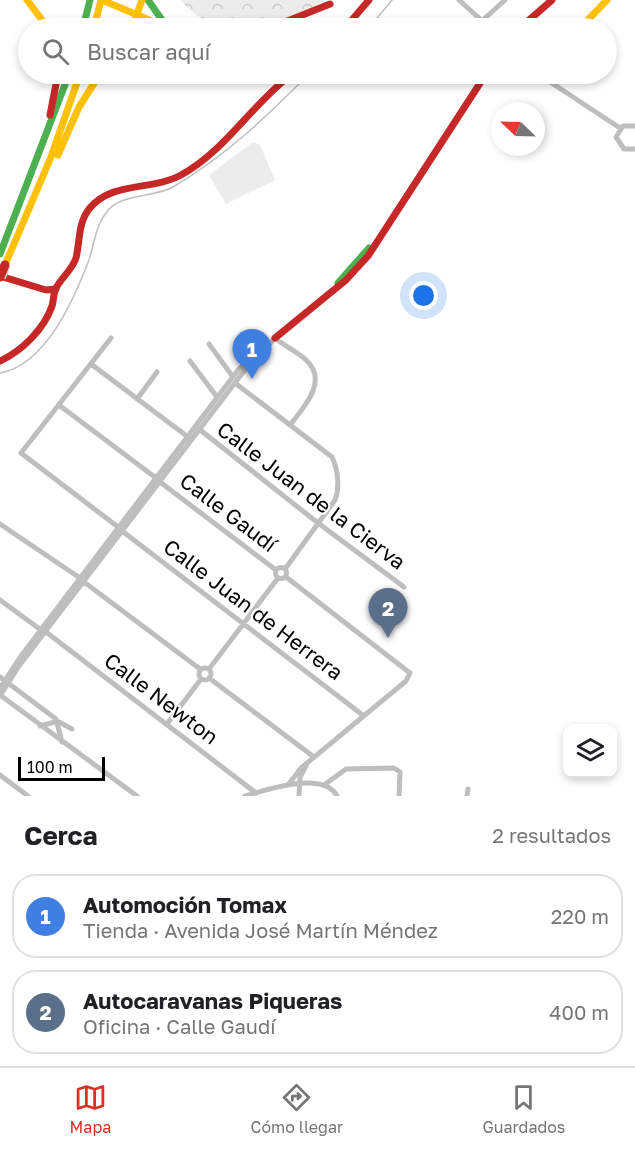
<!DOCTYPE html>
<html lang="es">
<meta charset="utf-8">
<style>
:root{--surface:#fff;--page:#f6f6f6;--text:#202124;--muted:#757577;--line:#e0e0e0;--accent:#d93025}
body{margin:0;font-family:"Golos Text",sans-serif;background:var(--page);color:var(--text)}
.controls{position:absolute;right:18px;bottom:18px;display:grid;overflow:hidden;border-radius:12px;box-shadow:0 3px 9px #0003}
.controls button{width:54px;height:54px;display:grid;place-items:center;padding:0;border:0;border-bottom:2px solid var(--line);background:var(--surface);color:var(--text);font:30px sans-serif}
.compass{position:absolute;left:491px;top:102px;width:54px;height:54px;border-radius:50%;background:var(--surface);box-shadow:0 3px 9px #0003;rotate:293deg}
.scale{position:absolute;left:18px;bottom:15px;width:87px;box-sizing:border-box;padding-left:6px;border:3px solid #000;border-top:0;font-size:16px;line-height:21px;white-space:nowrap;color:#000;-webkit-text-stroke:4px #fff;paint-order:stroke}
.you{position:absolute;left:424px;top:296px;width:21px;height:21px;margin:-15px;border:4px solid #fff;border-radius:50%;background:#1a73e8;box-shadow:0 0 0 9px #1a73e833}
.badge{display:grid;place-items:center;width:39px;height:39px;border-radius:50%;background:var(--accent);color:#fff;font-size:20px;font-weight:700}
.pin{position:absolute;translate:-50% -50px;filter:drop-shadow(0 2px 3px #0008)}
.pin::after{content:'';position:absolute;top:32px;width:21px;height:18px;background:inherit;clip-path:polygon(0 0,100% 0,50% 100%)}
.list{margin:0;padding:0;list-style:none}
h2{display:flex;justify-content:space-between;align-items:center;height:78px;margin:0;padding:0 24px;font-size:26px}
h2 small{font-size:20px;font-weight:400;color:var(--muted)}
.list li{display:grid;grid-template-columns:39px 1fr auto;gap:18px;align-items:center;box-sizing:border-box;height:84px;margin:0 12px 12px;padding:0 12px;border:2px solid var(--line);border-radius:24px}
.list b{display:block;font-size:22px;white-space:nowrap}
.list p{margin:0;font-size:20px;white-space:nowrap;color:var(--muted)}
.list em{font-size:20px;font-style:normal;color:var(--muted)}
.icon{flex:none;width:33px;height:33px;fill:none;stroke:currentColor;stroke-width:2;stroke-linecap:round;stroke-linejoin:round}
.map{position:relative;flex:none;width:635px;height:796px;overflow:hidden}
.search{position:absolute;background:var(--surface);box-shadow:0 3px 9px #0003;left:18px;right:18px;top:18px;height:66px;display:flex;align-items:center;gap:15px;box-sizing:border-box;padding:0 21px;border-radius:33px;color:var(--muted);font-size:22px}
.sheet{height:270px;background:var(--surface)}
nav{display:flex;justify-content:space-around;align-items:center;box-sizing:border-box;height:84px;border-top:2px solid var(--line);background:var(--surface);font-size:16px;color:var(--muted)}
nav a{display:grid;justify-items:center;gap:3px}
nav .on{color:var(--accent)}
.map>svg:first-child{display:block}
</style>
<div class="map">
<svg width="635" height="796" viewBox="0 0 635 796">
<defs>
<pattern id="forest-crowns" width="20" height="18" patternUnits="userSpaceOnUse" patternTransform="scale(1.5)"><rect width="20" height="18" fill="#ececec"/><path d="M2 6a3 3 0 1 1 6 0M12 15a3 3 0 1 1 6 0" fill="none" stroke="#c9c9c9"/></pattern>
</defs>
<rect width="100%" height="100%" fill="#fff"/>
<path fill="url(#forest-crowns)" d="M 181,0 L 325,0 C 282,25 217,47 181,0 Z"/>
<path fill="#ececec" d="M 253,142 L 260,145 L 275,180 L 226,204 L 209,175 Z"/>
<g fill="none" stroke-linecap="round" stroke-linejoin="round">
<path stroke="#bfbfbf" stroke-width="1.5" d="M 369,28 L 392,0
M 0,373 C 46,365 74,299 89,260 C 94,244 96,226 106,213 C 119,193 154,198 173,187 C 227,155 265,118 309,74"/>
<path stroke="#bebebe" stroke-width="5" d="M 459,0 L 490,28
M 483,20 L 505,0
M 538,74 L 620,128
M 635,126 L 623,126 L 616,137 L 624,149 L 635,149
M 111,338 L 21,453 L 118,527
M 275,338 C 284,346 297,351 306,360 C 329,381 304,407 290,425
M 209,344 L 233,377
M 190,361 L 217,397
M 91,364 L 188,437
M 235,383 L 332,457 C 338,470 340,487 335,500 L 285,569
M 137,399 L 157,372
M 59,405 L 156,478
M 199,429 L 318,523 L 404,587
M 160,482 L 276,570
M 0,524 L 80,578
M 122,531 L 364,716
M275.5 573a5.5 5.5 0 1 1 11 0a5.5 5.5 0 1 1-11 0Z
M 286,577 L 410,673 L 406,681 L 301,768 L 288,785
M 84,582 L 200,669
M 0,600 L 41,630
M 46,632 L 256,793
M199 674a6 6 0 1 1 12 0a6 6 0 1 1-12 0Z
M 209,669 L 278,578
M 0,677 L 56,719
M 209,678 L 314,757
M 0,688 L 21,656 L 238,370 L 266,343
M 0,695 L 137,796
M 0,696 L 19,666 L 244,371 L 275,338
M 59,722 L 72,729
M 57,723 L 62,742
M 167,724 L 201,679
M 40,726 L 55,722
M 0,775 L 28,796
M 324,785 L 346,769 L 394,768 L 400,772 L 399,796
M 245,796 C 267,790 323,770 337,796
M 299,796 L 300,777 L 306,766
M 467,796 L 468,789"/>
<path stroke="#4caf50" stroke-width="7" d="M 148,0 L 167,27 L 161,28
M 83,28 L 90,0
M 0,254 L 69,74
M 338,283 L 369,248"/>
<path stroke="#ffc107" stroke-width="7" d="M 27,0 L 48,28
M 102,0 L 166,27
M 94,28 L 101,0
M 132,28 L 142,0
M 580,28 L 607,0
M 58,155 L 79,107 L 100,74
M 5,265 L 51,157 L 80,74"/>
<path stroke="#c62828" stroke-width="7" d="M 270,28 L 330,4
M 345,28 L 369,0
M 520,28 L 552,0
M 50,115 L 58,74
M 0,276 L 46,290 L 56,289
M 275,338 L 346,280 L 368,256 L 486,74
M 0,361 C 22,351 44,329 52,306 C 54,300 53,294 56,288 C 62,277 72,270 76,258 C 80,242 78,223 89,209 C 111,181 152,191 181,175 C 225,151 252,104 292,74"/>
<defs>
<path id="jam-bridge" d="M 0,277 L 5,265"/>
</defs>
<use href="#jam-bridge" stroke="#dbdbdb" stroke-width="12" stroke-linecap="butt"/>
<use href="#jam-bridge" stroke="#c62828" stroke-width="9"/>
</g>
<g text-anchor="middle" stroke-width="4.5" stroke-linejoin="round" paint-order="stroke">
<g font-size="21" fill="#000" stroke="#fff">
<text transform="translate(311 496) rotate(37)" y="7">Calle Juan de la Cierva</text>
<text transform="translate(228 513) rotate(37)" y="7">Calle Gaudí</text>
<text transform="translate(253 610) rotate(37)" y="7">Calle Juan de Herrera</text>
<text transform="translate(161 699) rotate(37)" y="7">Calle Newton</text>
</g>
</g>
</svg>
<div class="controls">
<button><svg class="icon" aria-label="layers" viewBox="0 0 24 24"><path d="M12 4l9 5-9 5-9-5zM3 14l9 5 9-5"/></svg></button>
</div>
<svg class="compass" viewBox="-18 -18 36 36"><path d="M0-13l5 13h-10z" fill="#e53935"/><path d="M0 13l5-13h-10z" fill="#757577"/></svg>
<div class="scale">100 m</div>
<div class="you"></div>
<div class="pin badge" style="left:252px;top:379px;background:#3f7fe0">1</div>
<div class="pin badge" style="left:388px;top:638px;background:#5c6f8a">2</div>
<div class="search"><svg class="icon" aria-label="search" viewBox="0 0 24 24"><circle cx="10" cy="10" r="6"/><path d="M15 15l6 6"/></svg>Buscar aquí</div>
</div>
<section class="sheet">
<h2>Cerca<small>2 resultados</small></h2>
<ul class="list">
<li><span class="badge" style="background:#3f7fe0">1</span><div><b>Automoción Tomax</b><p>Tienda · Avenida José Martín Méndez</p></div><em>220 m</em></li>
<li><span class="badge" style="background:#5c6f8a">2</span><div><b>Autocaravanas Piqueras</b><p>Oficina · Calle Gaudí</p></div><em>400 m</em></li>
</ul>
</section>
<nav>
<a class="on"><svg class="icon" aria-label="map" viewBox="0 0 24 24"><path d="M3 6l6-2 6 2 6-2v14l-6 2-6-2-6 2zM9 4v14M15 6v14"/></svg>Mapa</a>
<a><svg class="icon" aria-label="directions" viewBox="0 0 24 24"><path d="M12 3l9 9-9 9-9-9zM9 14v-3h6M13 9l2 2-2 2"/></svg>Cómo llegar</a>
<a><svg class="icon" aria-label="saved" viewBox="0 0 24 24"><path d="M7 4h10v16l-5-4-5 4z"/></svg>Guardados</a>
</nav>
